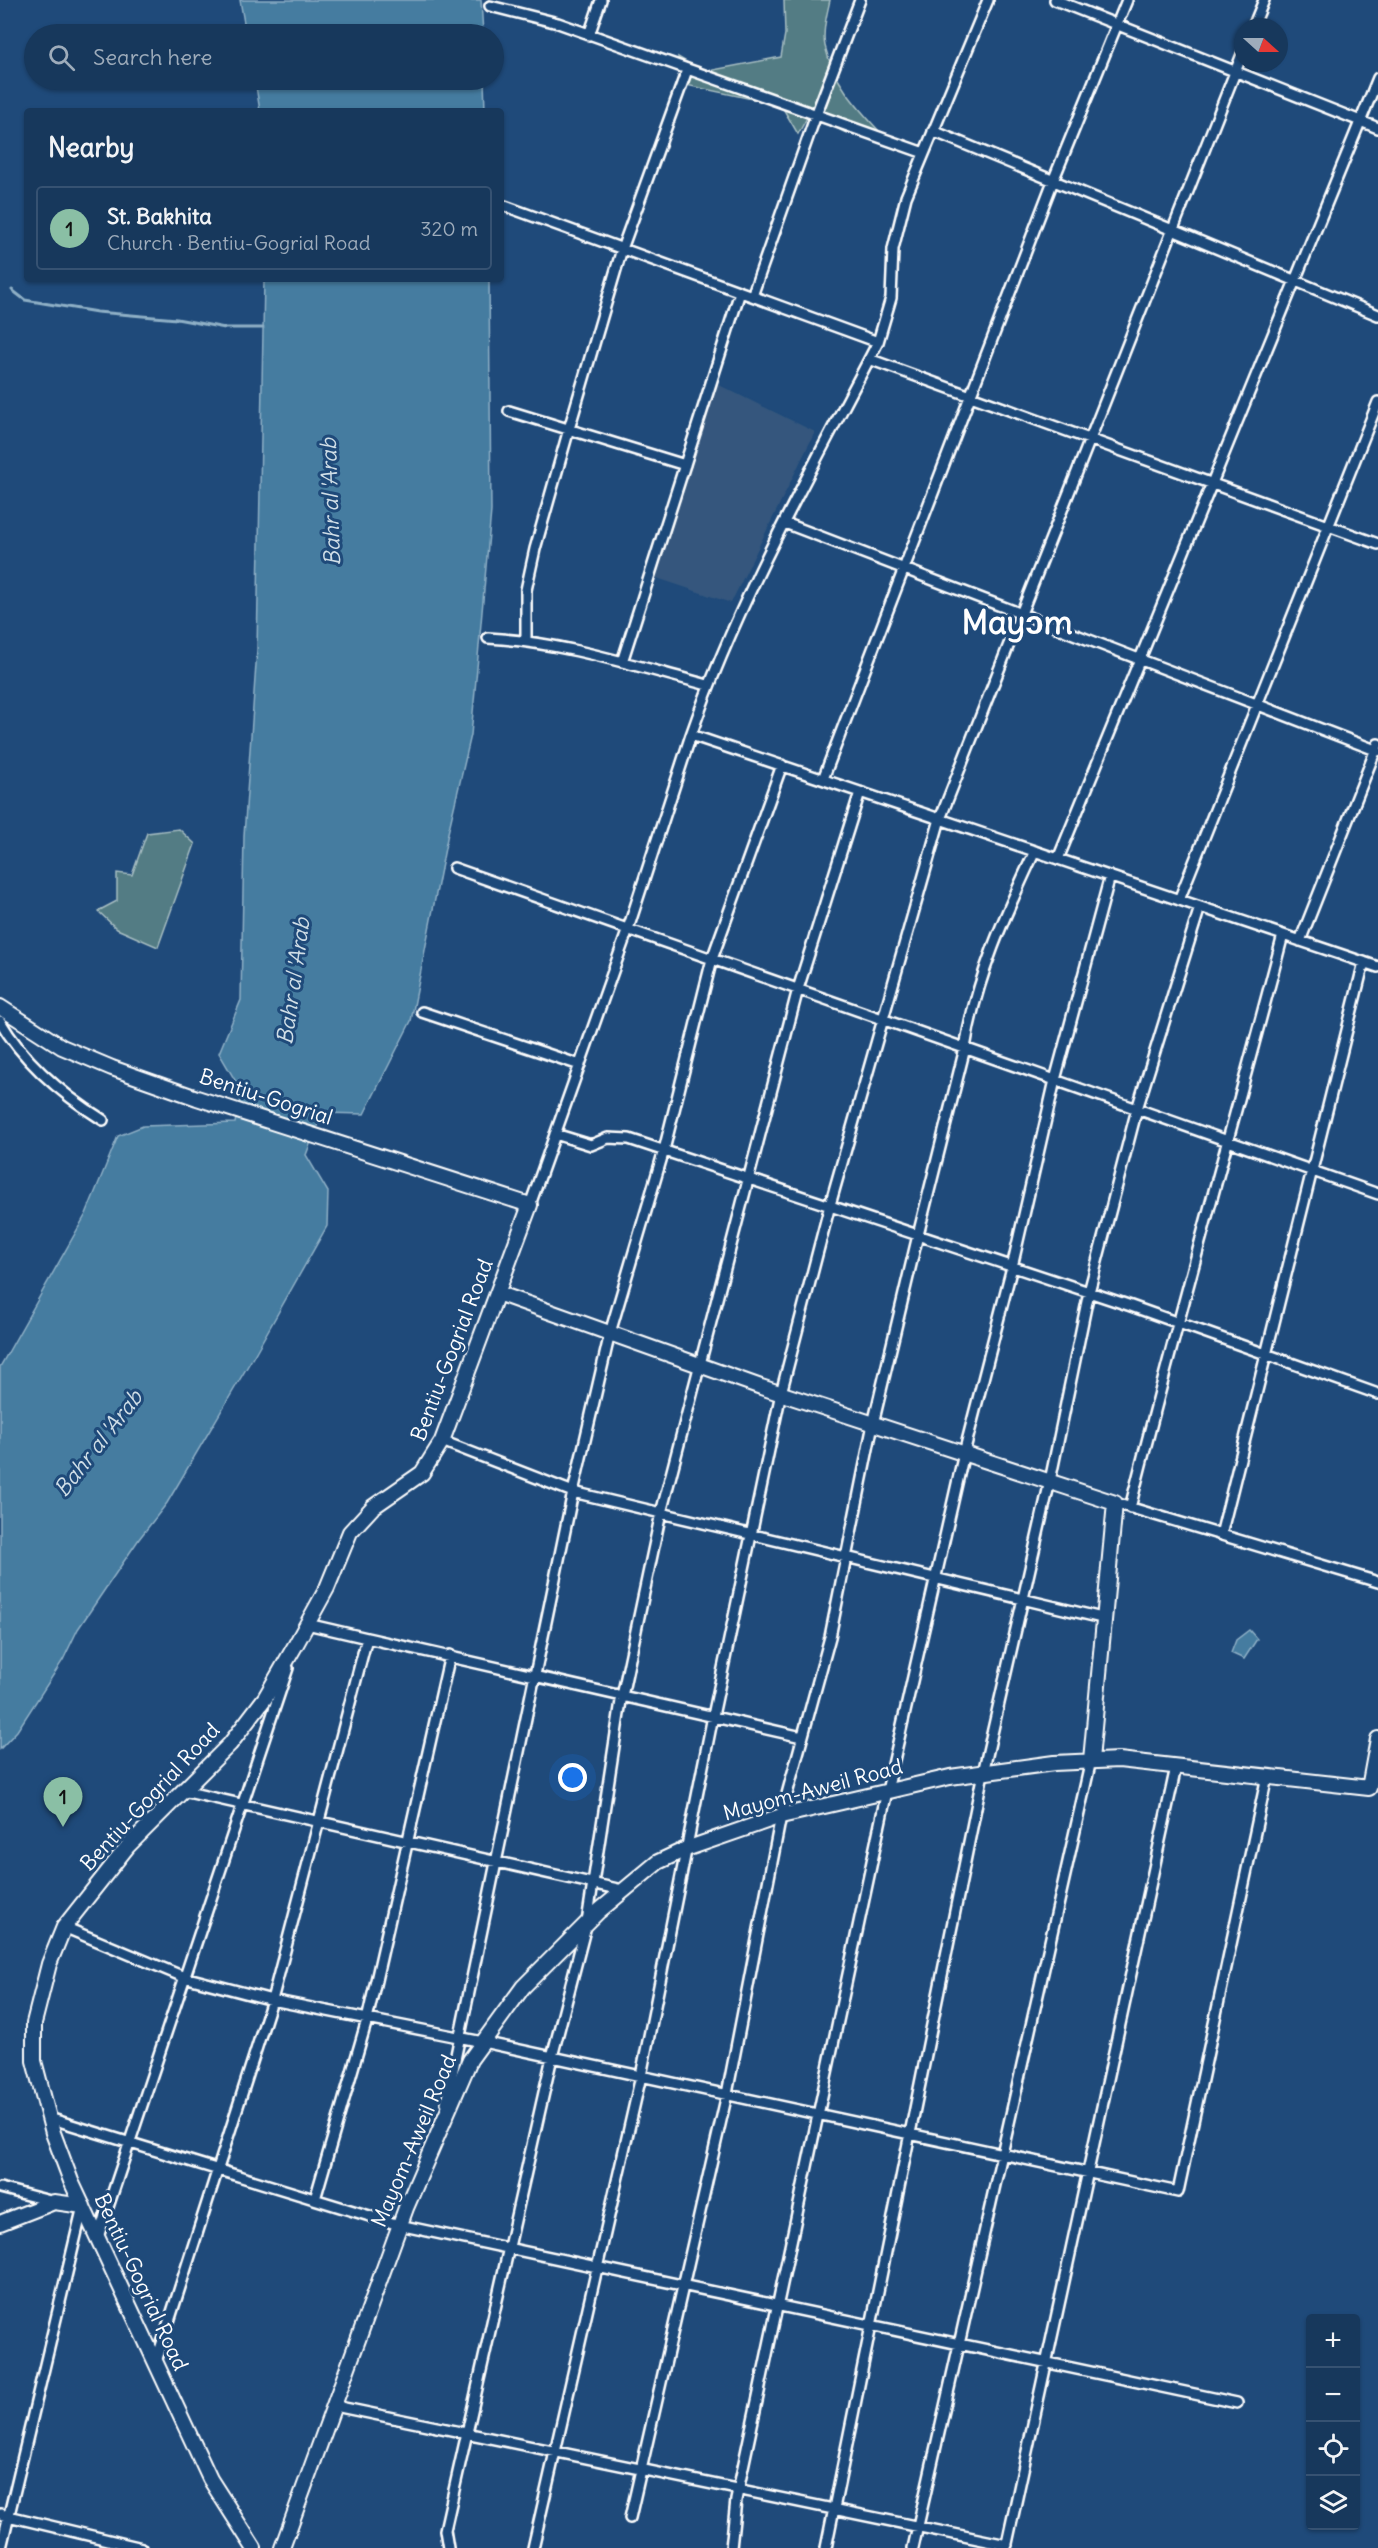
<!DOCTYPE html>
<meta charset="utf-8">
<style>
:root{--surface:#17385c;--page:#244365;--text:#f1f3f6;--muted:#9eacbb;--line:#365272;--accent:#8abfa5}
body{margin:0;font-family:Delius,sans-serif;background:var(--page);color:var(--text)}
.controls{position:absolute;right:18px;bottom:18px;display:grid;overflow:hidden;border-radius:6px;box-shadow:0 2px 4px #0004}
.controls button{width:54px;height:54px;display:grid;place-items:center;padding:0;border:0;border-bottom:2px solid var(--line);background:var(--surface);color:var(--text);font:30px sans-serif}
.compass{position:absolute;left:1234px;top:18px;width:54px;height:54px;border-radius:50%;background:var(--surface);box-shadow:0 2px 4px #0004;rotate:111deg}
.you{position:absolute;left:573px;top:1778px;width:21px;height:21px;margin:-15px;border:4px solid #fff;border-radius:50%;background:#1a73e8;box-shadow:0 0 0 9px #1a73e833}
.badge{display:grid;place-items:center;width:39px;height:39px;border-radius:50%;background:var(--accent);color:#111;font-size:20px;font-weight:700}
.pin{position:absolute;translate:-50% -50px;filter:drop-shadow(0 2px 3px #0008)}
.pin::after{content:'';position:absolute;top:32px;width:21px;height:18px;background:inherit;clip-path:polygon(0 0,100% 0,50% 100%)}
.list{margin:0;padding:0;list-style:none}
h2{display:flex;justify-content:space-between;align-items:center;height:78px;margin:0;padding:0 24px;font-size:26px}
h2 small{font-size:20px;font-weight:400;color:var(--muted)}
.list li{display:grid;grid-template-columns:39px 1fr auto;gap:18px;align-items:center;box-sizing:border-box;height:84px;margin:0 12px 12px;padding:0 12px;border:2px solid var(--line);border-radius:6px}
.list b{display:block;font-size:22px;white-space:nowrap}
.list p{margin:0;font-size:20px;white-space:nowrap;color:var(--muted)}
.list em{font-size:20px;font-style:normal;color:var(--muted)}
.icon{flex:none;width:33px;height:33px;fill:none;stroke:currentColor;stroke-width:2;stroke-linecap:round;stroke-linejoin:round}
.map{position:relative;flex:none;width:1378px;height:2548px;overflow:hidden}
.search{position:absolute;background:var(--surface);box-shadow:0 2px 4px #0004;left:24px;top:24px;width:480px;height:66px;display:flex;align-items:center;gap:15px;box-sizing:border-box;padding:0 21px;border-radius:33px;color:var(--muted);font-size:22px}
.panel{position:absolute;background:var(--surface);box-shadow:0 2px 4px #0004;left:24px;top:108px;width:480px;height:174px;border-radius:6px}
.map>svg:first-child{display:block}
</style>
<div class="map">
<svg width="1378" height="2548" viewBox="0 0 1378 2548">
<rect width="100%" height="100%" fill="#1f4a7a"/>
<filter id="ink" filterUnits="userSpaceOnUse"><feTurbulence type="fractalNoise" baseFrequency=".0167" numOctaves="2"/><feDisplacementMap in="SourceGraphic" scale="12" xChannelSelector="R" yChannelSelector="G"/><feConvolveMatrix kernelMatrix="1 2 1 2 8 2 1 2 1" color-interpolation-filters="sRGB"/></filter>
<g filter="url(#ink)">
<path fill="#34577d" d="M 717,384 L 815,432 L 731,603 L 654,577 Z"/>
<path fill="#527c84" stroke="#a8bec2" stroke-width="1.5" d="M 784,0 L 830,0 C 827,14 822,32 825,46 C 834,86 863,113 889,142 L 844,132 L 809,114 L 798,134 L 781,105 L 681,84 L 678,57 L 703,72 L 781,57 L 785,34 Z
M 179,829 L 195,844 L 158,947 L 117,929 L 98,911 L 117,901 L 117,873 L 132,875 L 147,833 Z"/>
<path fill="#447ba0" stroke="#8fb0c6" stroke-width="1.5" d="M 240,0 L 481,0 L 483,34 L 246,34 Z
M 255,80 L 484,80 L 485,111 L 260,111 Z
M 264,279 L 489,279 L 491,511 L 471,735 L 448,833 L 411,1021 L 364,1114 L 322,1113 L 306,1155 L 328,1192 L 327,1226 L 256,1352 L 167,1503 L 139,1539 L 78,1629 L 63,1660 L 17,1731 L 0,1749 L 0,1367 L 86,1214 L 118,1136 L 143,1126 L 235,1123 L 242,1092 L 219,1053 L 241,1000 L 244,836 L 257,650 Z
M 1249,1630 L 1257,1639 L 1244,1659 L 1231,1653 L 1236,1640 Z"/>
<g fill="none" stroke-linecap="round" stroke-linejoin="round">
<path stroke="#8fb0c6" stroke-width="3" d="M 12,290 L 25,300 L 97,312 L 177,319 L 225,328 L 263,328"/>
<defs>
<path id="street" d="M 1055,0 L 1378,128
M 490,6 L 558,23 L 924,153
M 1253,27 L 1264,0
M 589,35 L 601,0
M 933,131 L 1378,315
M 505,206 L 878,342
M 752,296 L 816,115 L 860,0
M 869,359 L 1378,544
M 509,411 L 685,465
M 785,523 L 1378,751
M 488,638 C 563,642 635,666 708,685
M 526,640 L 526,590 L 535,549 L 569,429 L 622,249 L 687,70
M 622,662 L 740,292
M 691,735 C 739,597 811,471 878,342 L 891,298 L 893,249 L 906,197 L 988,0
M 823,779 L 1053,181 L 1127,0
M 1058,859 L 1378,78
M 454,868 L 1378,1194
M 1179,900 L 1378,402
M 1300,941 L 1378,744
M 422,1012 L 580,1065
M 0,1021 C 24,1062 63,1095 103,1120
M 555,1134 L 591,1145 L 608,1138 L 629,1139 L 1131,1306 L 1378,1394
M 530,1205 L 628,929 L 691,735 L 1378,967
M 442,1441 L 573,1492 L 1106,1619
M 1115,1503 L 1378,1582
M 1130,1508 C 1178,1316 1233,1126 1283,935
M 1221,1535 L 1364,962
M 307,1624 L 367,1638
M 183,1791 L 622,1890
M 64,1927 L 184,1977 L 272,2000 L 483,2042 L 1178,2192 L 1267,1776
M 446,2103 L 573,1492 L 610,1333 L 664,1150 L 712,959 L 782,765
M 49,2118 L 399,2225 L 1237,2403
M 0,2188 L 54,2202
M 315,2199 L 367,2020 L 450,1655
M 98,2237 L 288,1668
M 156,2362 L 272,2000 L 367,1638 L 802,1737
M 335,2406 L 1007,2545
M 0,2514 L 142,2548
M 630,2518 L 727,2094 L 781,1816 L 830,1637 L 873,1424 L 918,1235 L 965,1048 C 976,978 1005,915 1035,851
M 1,2548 L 83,2206
M 448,2548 L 445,2530 L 552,2057 L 587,1922 L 621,1701 L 661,1513 L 798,989 L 860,792
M 533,2548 L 641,2076 L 713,1716 L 781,1393 L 830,1205 L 940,819 L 1243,52
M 731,2548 L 736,2500 L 887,1791 L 964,1453 L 1012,1267 L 1055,1080 L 1110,876
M 826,2548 L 983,1773 L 1050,1481 L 1089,1292 L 1137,1109 L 1200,907
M 913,2548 L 1091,1760
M 1006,2548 L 1176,1767"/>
<path id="secondary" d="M 0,1007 L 62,1047 L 112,1068 L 197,1098 L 530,1205 L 442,1441 L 422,1473 L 373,1507 L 350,1532 L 327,1588 L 295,1646 L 265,1698 L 230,1744 L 128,1846 L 64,1927 L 49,1964 L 34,2023 L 34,2061 L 53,2133 L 71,2181 L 210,2479 L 254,2548
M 497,1293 L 761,1387 L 1115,1503 L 1091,1760
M 0,2223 L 54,2202 L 83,2206
M 282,2548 L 406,2208 L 470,2060 L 523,1987 L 599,1911 L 658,1862 L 686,1849 L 781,1816 L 950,1777 L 1054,1763 L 1119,1760 L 1369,1788 L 1378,1739"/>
</defs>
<use href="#street" stroke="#fff" stroke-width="14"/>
<use href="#secondary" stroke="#fff" stroke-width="18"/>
<use href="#street" stroke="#1f4a7a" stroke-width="9"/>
<use href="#secondary" stroke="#1f4a7a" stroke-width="14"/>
</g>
</g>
<g text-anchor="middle" stroke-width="6" stroke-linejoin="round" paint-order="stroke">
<g font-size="21" fill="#fff" stroke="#1f4a7a">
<text transform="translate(266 1097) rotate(18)" y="7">Bentiu-Gogrial</text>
<text transform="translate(452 1350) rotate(-69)" y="7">Bentiu-Gogrial Road</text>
<text transform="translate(813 1790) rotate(-15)" y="7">Mayom-Aweil Road</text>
<text transform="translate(150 1797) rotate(-47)" y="7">Bentiu-Gogrial Road</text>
<text transform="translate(414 2141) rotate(-67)" y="7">Mayom-Aweil Road</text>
<text transform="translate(141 2282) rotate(65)" y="7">Bentiu-Gogrial Road</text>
</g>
<g font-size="22" font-style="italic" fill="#d0dee7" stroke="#1f4a7a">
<text transform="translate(330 502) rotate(-92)" y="8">Bahr al 'Arab</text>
<text transform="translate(293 981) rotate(-82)" y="8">Bahr al 'Arab</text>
<text transform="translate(98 1443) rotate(-52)" y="8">Bahr al 'Arab</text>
</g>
<g font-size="33" font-weight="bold" fill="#fff" stroke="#1f4a7a">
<text x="1017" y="634">Mayɔm</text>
</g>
</g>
</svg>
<div class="controls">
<button>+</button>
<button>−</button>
<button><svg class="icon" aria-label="locate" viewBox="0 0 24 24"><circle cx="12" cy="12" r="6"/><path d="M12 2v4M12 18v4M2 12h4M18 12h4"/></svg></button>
<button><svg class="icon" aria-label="layers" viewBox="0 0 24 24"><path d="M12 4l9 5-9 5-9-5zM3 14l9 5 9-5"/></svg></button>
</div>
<svg class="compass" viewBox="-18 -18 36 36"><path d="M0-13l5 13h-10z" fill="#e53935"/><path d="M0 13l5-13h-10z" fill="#9eacbb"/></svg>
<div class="you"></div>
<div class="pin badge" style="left:63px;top:1827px">1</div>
<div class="search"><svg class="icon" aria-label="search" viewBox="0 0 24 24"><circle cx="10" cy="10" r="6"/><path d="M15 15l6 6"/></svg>Search here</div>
<section class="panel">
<h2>Nearby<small></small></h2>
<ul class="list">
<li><span class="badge">1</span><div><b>St. Bakhita</b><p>Church · Bentiu-Gogrial Road</p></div><em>320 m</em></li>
</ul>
</section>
</div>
